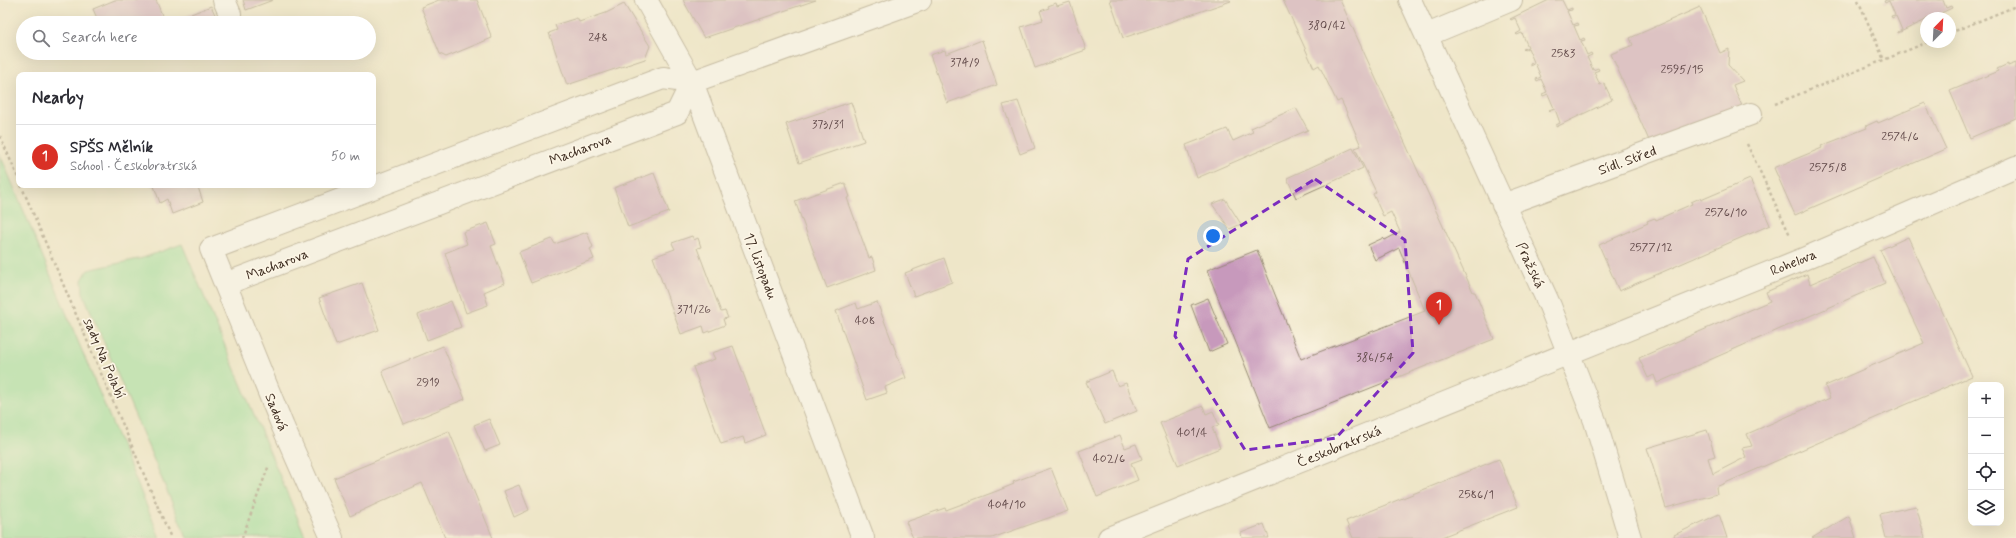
<!DOCTYPE html>
<meta charset="utf-8">
<style>
:root{--surface:#fff;--page:#f7f7f7;--text:#2b2b33;--muted:#7c7c81;--line:#e1e1e2;--accent:#d93025}
body{margin:0;font-family:Mynerve,sans-serif;background:var(--page);color:var(--text)}
.controls{position:absolute;right:12px;bottom:12px;display:grid;overflow:hidden;border-radius:8px;box-shadow:0 4px 16px #0002}
.controls button{width:36px;height:36px;display:grid;place-items:center;padding:0;border:0;border-bottom:1px solid var(--line);background:var(--surface);color:var(--text);font:20px sans-serif}
.compass{position:absolute;left:1920px;top:12px;width:36px;height:36px;border-radius:50%;background:var(--surface);box-shadow:0 4px 16px #0002;rotate:24deg}
.you{position:absolute;left:1213px;top:236px;width:14px;height:14px;margin:-10px;border:3px solid #fff;border-radius:50%;background:#1a73e8;box-shadow:0 0 0 6px #1a73e833}
.badge{display:grid;place-items:center;width:26px;height:26px;border-radius:50%;background:var(--accent);color:#fff;font-size:13px;font-weight:700}
.pin{position:absolute;translate:-50% -33px;filter:drop-shadow(0 1px 2px #0008)}
.pin::after{content:'';position:absolute;top:21px;width:14px;height:12px;background:inherit;clip-path:polygon(0 0,100% 0,50% 100%)}
.list{margin:0;padding:0;list-style:none}
h2{display:flex;justify-content:space-between;align-items:center;height:52px;margin:0;padding:0 16px;font-size:17px}
h2 small{font-size:13px;font-weight:400;color:var(--muted)}
.list li{display:grid;grid-template-columns:26px 1fr auto;gap:12px;align-items:center;box-sizing:border-box;height:64px;padding:0 16px;border-top:1px solid var(--line)}
.list b{display:block;font-size:15px;white-space:nowrap}
.list p{margin:0;font-size:13px;white-space:nowrap;color:var(--muted)}
.list em{font-size:13px;font-style:normal;color:var(--muted)}
.icon{flex:none;width:22px;height:22px;fill:none;stroke:currentColor;stroke-width:2;stroke-linecap:round;stroke-linejoin:round}
.map{position:relative;flex:none;width:2016px;height:538px;overflow:hidden}
.search{position:absolute;background:var(--surface);box-shadow:0 4px 16px #0002;left:16px;top:16px;width:360px;height:44px;display:flex;align-items:center;gap:10px;box-sizing:border-box;padding:0 14px;border-radius:22px;color:var(--muted);font-size:15px}
.panel{position:absolute;background:var(--surface);box-shadow:0 4px 16px #0002;left:16px;top:72px;width:360px;height:116px;border-radius:8px}
.map>svg:first-child{display:block}
</style>
<div class="map">
<svg width="2016" height="538" viewBox="0 0 2016 538">
<rect width="100%" height="100%" fill="#fcf5e5"/>
<filter id="ink" filterUnits="userSpaceOnUse"><feTurbulence type="fractalNoise" baseFrequency=".025" numOctaves="2"/><feDisplacementMap in="SourceGraphic" scale="8" xChannelSelector="R" yChannelSelector="G"/><feConvolveMatrix kernelMatrix="1 2 1 2 8 2 1 2 1" color-interpolation-filters="sRGB"/></filter>
<filter id="wash" filterUnits="userSpaceOnUse"><feTurbulence type="fractalNoise" baseFrequency=".012" numOctaves="4" result="noise"/><feDisplacementMap in="SourceGraphic" scale="16" xChannelSelector="R" yChannelSelector="G"/><feGaussianBlur stdDeviation="0.9" result="paint"/><feColorMatrix in="noise" values="0 0 0 0 0 0 0 0 0 0 0 0 0 0 0 0 0 1.4 0 .05"/><feComposite in="paint" operator="in"/></filter>
<g filter="url(#wash)">
<rect width="100%" height="100%" fill="#eee6c8"/>
<path fill="#95e09c" stroke="#68855d" d="M 0,154 L 160,538 L 0,538 Z
M 182,244 L 306,538 L 187,538 L 83,293 L 82,280 L 88,270 L 143,258 Z"/>
<g id="blocks">
<path fill="#c799bc" d="M 115,0 L 156,0 L 165,23 L 99,23 L 93,9 Z
M 243,0 L 273,0 L 246,10 Z
M 439,0 L 477,0 L 492,38 L 446,57 L 440,54 L 421,7 Z
M 683,0 L 816,0 L 704,38 Z
M 1110,0 L 1230,0 L 1231,1 L 1123,38 Z
M 1283,0 L 1340,0 L 1473,292 L 1475,292 L 1494,339 L 1270,428 L 1207,270 L 1257,250 L 1301,359 L 1425,311 L 1399,248 L 1375,260 L 1368,245 L 1383,238 L 1385,240 L 1400,232 L 1391,212 L 1383,216 L 1373,194 L 1376,192 L 1355,148 L 1361,146 L 1347,113 L 1341,100 L 1337,102 L 1319,65 L 1314,68 Z
M 1549,0 L 1562,0 L 1567,10 L 1572,8 L 1572,10 L 1567,11 L 1573,25 L 1578,23 L 1579,25 L 1574,26 L 1580,40 L 1584,38 L 1585,40 L 1581,41 L 1587,55 L 1591,53 L 1592,55 L 1587,57 L 1593,70 L 1598,68 L 1599,70 L 1594,72 L 1600,85 L 1604,83 L 1612,100 L 1556,127 L 1556,125 L 1560,123 L 1555,109 L 1550,111 L 1549,110 L 1554,108 L 1548,94 L 1543,96 L 1542,94 L 1547,92 L 1541,79 L 1537,81 L 1536,79 L 1541,77 L 1535,63 L 1530,66 L 1530,64 L 1534,62 L 1528,48 L 1524,50 L 1523,49 L 1528,47 L 1522,33 L 1517,35 L 1516,34 L 1521,31 L 1515,18 L 1511,20 L 1510,19 Z
M 1887,0 L 1943,0 L 1946,8 L 1951,6 L 1952,8 L 1930,18 L 1926,18 L 1926,20 L 1898,33 L 1898,32 L 1902,30 L 1896,16 L 1892,18 L 1891,16 L 1895,15 L 1889,1 L 1885,3 L 1884,1 Z
M 1070,2 L 1086,50 L 1035,68 L 1021,27 L 1043,20 L 1040,11 L 1049,8 L 1048,6 L 1056,3 L 1057,6 Z
M 624,4 L 650,46 L 645,59 L 567,85 L 549,33 L 557,30 L 555,25 L 577,18 L 579,22 L 606,13 Z
M 211,6 L 219,23 L 183,23 L 181,18 Z
M 1700,7 L 1720,53 L 1729,49 L 1728,65 L 1743,81 L 1733,85 L 1742,106 L 1651,145 L 1611,54 L 1633,45 L 1630,38 Z
M 982,40 L 997,85 L 947,103 L 930,55 L 945,50 L 946,54 Z
M 2016,63 L 2016,118 L 1970,138 L 1950,91 L 1998,71 L 1997,69 L 2008,64 L 2008,66 Z
M 1018,101 L 1035,148 L 1020,154 L 1003,105 Z
M 851,102 L 864,141 L 799,163 L 786,124 Z
M 1925,103 L 1946,149 L 1795,215 L 1774,168 L 1822,148 L 1821,146 L 1867,128 L 1866,126 L 1877,121 L 1878,123 Z
M 1296,108 L 1308,130 L 1197,178 L 1186,145 L 1227,129 L 1233,141 L 1253,132 L 1251,128 Z
M 1353,148 L 1363,168 L 1296,198 L 1287,178 Z
M 654,173 L 669,212 L 628,227 L 614,188 Z
M 1750,179 L 1770,225 L 1619,291 L 1599,245 L 1648,223 L 1647,221 L 1655,218 L 1656,220 L 1692,204 L 1691,202 L 1700,198 L 1701,200 Z
M 845,183 L 850,197 L 847,198 L 869,258 L 872,257 L 876,270 L 827,288 L 795,201 Z
M 146,185 L 204,185 L 198,187 L 203,202 L 172,214 L 167,199 L 160,203 L 154,186 Z
M 1225,199 L 1241,224 L 1230,229 L 1212,204 Z
M 488,223 L 496,244 L 491,246 L 505,283 L 484,292 L 488,305 L 466,313 L 445,253 L 467,244 L 463,232 Z
M 587,232 L 593,247 L 590,249 L 594,259 L 531,283 L 519,252 L 552,239 L 555,244 Z
M 692,236 L 694,240 L 698,238 L 701,247 L 697,248 L 721,312 L 725,311 L 728,318 L 723,319 L 725,325 L 705,333 L 703,326 L 681,334 L 653,257 L 675,249 L 672,243 Z
M 1908,237 L 1972,376 L 1716,487 L 1717,494 L 1666,508 L 1647,448 L 1707,430 L 1715,456 L 1708,458 L 1713,474 L 1746,457 L 1742,448 L 1752,446 L 1747,434 L 1830,398 L 1825,386 L 1924,343 L 1880,250 Z
M 1873,257 L 1885,283 L 1657,383 L 1654,375 L 1648,378 L 1639,358 L 1770,301 L 1766,292 L 1807,274 L 1810,284 Z
M 944,258 L 952,282 L 914,296 L 905,273 Z
M 362,283 L 379,330 L 336,345 L 319,298 Z
M 1208,298 L 1227,344 L 1209,352 L 1191,305 Z
M 451,301 L 461,327 L 427,340 L 418,315 Z
M 877,302 L 906,378 L 885,387 L 887,393 L 867,400 L 836,311 L 856,303 L 858,309 Z
M 443,346 L 465,399 L 404,424 L 382,371 Z
M 733,346 L 766,435 L 745,443 L 743,437 L 721,444 L 693,367 L 715,359 L 712,353 Z
M 1112,371 L 1118,386 L 1126,383 L 1137,411 L 1105,424 L 1086,382 Z
M 1203,406 L 1206,414 L 1213,411 L 1219,425 L 1212,427 L 1220,448 L 1178,465 L 1160,423 Z
M 489,419 L 500,445 L 485,451 L 474,425 Z
M 449,431 L 493,538 L 445,538 L 422,483 L 350,516 L 334,478 Z
M 1120,435 L 1125,448 L 1136,444 L 1142,459 L 1131,463 L 1138,480 L 1097,497 L 1079,451 Z
M 1499,459 L 1518,507 L 1439,538 L 1353,538 L 1346,521 Z
M 1051,468 L 1068,511 L 992,538 L 913,538 L 906,522 L 945,508 L 946,510 L 997,491 L 1014,484 L 1013,482 Z
M 519,485 L 529,510 L 514,517 L 504,491 Z
M 1916,506 L 1925,538 L 1886,538 L 1880,514 Z
M 1719,514 L 1727,538 L 1675,538 L 1674,535 Z
M 1849,516 L 1856,538 L 1812,538 Z
M 1264,524 L 1269,538 L 1242,538 L 1241,533 Z"/>
</g>
</g>
<g filter="url(#ink)">
<use href="#blocks" fill-opacity="0" stroke="#948873" stroke-width="1"/>
<g fill="none" stroke-linecap="round" stroke-linejoin="round">
<defs>
<path id="minor" d="M 224,0 L 230,14
M 646,0 L 692,82 L 863,538
M 1410,0 L 1550,306 L 1595,421 L 1630,538
M 1427,35 L 1511,0
M 1503,205 L 1751,114
M 225,284 L 677,113 L 692,82 L 920,0
M 332,538 L 283,427 L 211,249 L 663,78 L 692,82
M 1109,538 L 1801,260 L 2016,167"/>
</defs>
<use href="#minor" stroke="#948873" stroke-width="24"/>
<path stroke="#948873" stroke-width="2.5" stroke-dasharray="3 3" stroke-linecap="butt" d="M 1858,0 L 1884,60
M 1950,33 L 2016,6
M 1775,104 L 1928,42
M 0,136 L 19,180
M 1747,144 L 1790,235
M 21,185 L 171,538
M 242,538 L 269,465"/>
<use href="#minor" stroke="#fff" stroke-width="22"/>
</g>
</g>
<path d="M0 0H2016V538H0ZM 1315,179 L 1405,240 L 1413,353 L 1336,438 L 1245,450 L 1175,336 L 1188,259 Z" fill="#eee6c8" fill-opacity=".55" fill-rule="evenodd"/>
<path fill="none" stroke="#7b2cbf" stroke-width="3" stroke-dasharray="8 5" stroke-linejoin="round" d="M 1315,179 L 1405,240 L 1413,353 L 1336,438 L 1245,450 L 1175,336 L 1188,259 Z"/>
<g text-anchor="middle" stroke-width="3.5" stroke-linejoin="round" paint-order="stroke">
<g font-size="12" fill="#5e4646">
<text x="1327" y="29">380/42</text>
<text x="598" y="41">248</text>
<text x="1563" y="57">2583</text>
<text x="965" y="66">374/9</text>
<text x="1682" y="73">2595/15</text>
<text x="828" y="128">373/31</text>
<text x="1900" y="140">2574/6</text>
<text x="1828" y="171">2575/8</text>
<text x="1726" y="216">2576/10</text>
<text x="1651" y="251">2577/12</text>
<text x="694" y="313">371/26</text>
<text x="865" y="324">408</text>
<text x="1375" y="361">386/54</text>
<text x="428" y="386">2919</text>
<text x="1192" y="436">401/4</text>
<text x="1109" y="462">402/6</text>
<text x="1476" y="498">2586/1</text>
<text x="1007" y="508">404/10</text>
</g>
<g font-size="14" fill="#3b2a1e" stroke="#fcf5e5">
<text transform="translate(580 149) rotate(-21)" y="5">Macharova</text>
<text transform="translate(1627 160) rotate(-20)" y="5">Sídl. Střed</text>
<text transform="translate(1793 262) rotate(-22)" y="5">Rohelova</text>
<text transform="translate(277 264) rotate(-21)" y="5">Macharova</text>
<text transform="translate(1531 265) rotate(65)" y="5">Pražská</text>
<text transform="translate(761 266) rotate(69)" y="5">17. listopadu</text>
<text transform="translate(105 358) rotate(67)" y="5">sady Na Polabí</text>
<text transform="translate(277 412) rotate(68)" y="5">Sadová</text>
<text transform="translate(1339 446) rotate(-22)" y="5">Českobratrská</text>
</g>
</g>
</svg>
<div class="controls">
<button>+</button>
<button>−</button>
<button><svg class="icon" aria-label="locate" viewBox="0 0 24 24"><circle cx="12" cy="12" r="6"/><path d="M12 2v4M12 18v4M2 12h4M18 12h4"/></svg></button>
<button><svg class="icon" aria-label="layers" viewBox="0 0 24 24"><path d="M12 4l9 5-9 5-9-5zM3 14l9 5 9-5"/></svg></button>
</div>
<svg class="compass" viewBox="-18 -18 36 36"><path d="M0-13l5 13h-10z" fill="#e53935"/><path d="M0 13l5-13h-10z" fill="#7c7c81"/></svg>
<div class="you"></div>
<div class="pin badge" style="left:1439px;top:325px">1</div>
<div class="search"><svg class="icon" aria-label="search" viewBox="0 0 24 24"><circle cx="10" cy="10" r="6"/><path d="M15 15l6 6"/></svg>Search here</div>
<section class="panel">
<h2>Nearby<small></small></h2>
<ul class="list">
<li><span class="badge">1</span><div><b>SPŠS Mělník</b><p>School · Českobratrská</p></div><em>50 m</em></li>
</ul>
</section>
</div>
